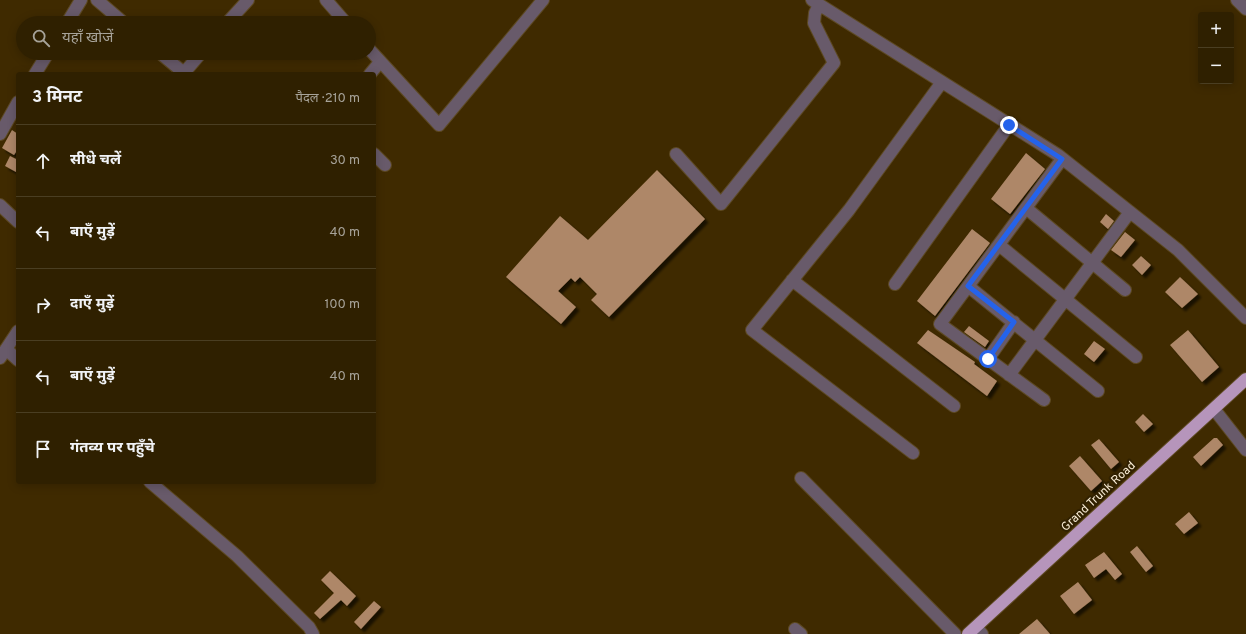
<!DOCTYPE html>
<html lang="hi">
<meta charset="utf-8">
<style>
:root{--surface:#2f2000;--page:#37280a;--text:#f1f3f6;--muted:#a7a399;--line:#4a3e22}
body{margin:0;font-family:Overpass,"Noto Sans Devanagari",sans-serif;background:var(--page);color:var(--text)}
.controls{position:absolute;right:12px;top:12px;display:grid;overflow:hidden;border-radius:4px;box-shadow:0 2px 10px #0003}
.controls button{width:36px;height:36px;display:grid;place-items:center;padding:0;border:0;border-bottom:1px solid var(--line);background:var(--surface);color:var(--text);font:20px sans-serif}
.stop{position:absolute;width:12px;height:12px;margin:-9px;border:3px solid #2563eb;border-radius:50%;background:#fff}
.stop.end{background:#2563eb;border-color:#fff;box-shadow:0 1px 4px #0008}
.list{margin:0;padding:0;list-style:none}
h2{display:flex;justify-content:space-between;align-items:center;height:52px;margin:0;padding:0 16px;font-size:17px}
h2 small{font-size:13px;font-weight:400;color:var(--muted)}
.list li{display:grid;grid-template-columns:26px 1fr auto;gap:12px;align-items:center;box-sizing:border-box;height:72px;padding:0 16px;border-top:1px solid var(--line)}
.list b{display:block;font-size:15px;white-space:nowrap}
.list em{font-size:13px;font-style:normal;color:var(--muted)}
.icon{flex:none;width:22px;height:22px;fill:none;stroke:currentColor;stroke-width:2;stroke-linecap:round;stroke-linejoin:round}
.map{position:relative;flex:none;width:1246px;height:634px;overflow:hidden}
.search{position:absolute;background:var(--surface);box-shadow:0 2px 10px #0003;left:16px;top:16px;width:360px;height:44px;display:flex;align-items:center;gap:10px;box-sizing:border-box;padding:0 14px;border-radius:22px;color:var(--muted);font-size:15px}
.panel{position:absolute;background:var(--surface);box-shadow:0 2px 10px #0003;left:16px;top:72px;width:360px;height:412px;border-radius:4px}
.map>svg:first-child{display:block}
</style>
<div class="map">
<svg width="1246" height="634" viewBox="0 0 1246 634">
<defs>
<filter id="shadow"><feDropShadow dx="3.5" dy="3.5" stdDeviation="1" flood-color="#0009"/></filter>
</defs>
<rect width="100%" height="100%" fill="#3f2a00"/>
<path fill="#ae8767" filter="url(#shadow)" d="M 12,130 L 18,134 L 18,149 L 14,155 L 2,148 Z
M 1026,153 L 1045,169 L 1010,214 L 991,199 Z
M 10,156 L 18,160 L 18,173 L 5,166 Z
M 657,170 L 705,219 L 609,317 L 591,300 L 597,294 L 580,277 L 575,282 L 571,278 L 558,291 L 576,307 L 561,324 L 506,277 L 560,216 L 588,240 Z
M 1106,214 L 1114,221 L 1108,229 L 1100,222 Z
M 972,229 L 990,243 L 935,316 L 917,301 Z
M 1125,232 L 1135,240 L 1121,257 L 1111,250 Z
M 1141,256 L 1151,265 L 1142,275 L 1132,265 Z
M 1180,277 L 1198,294 L 1182,308 L 1165,292 Z
M 969,326 L 989,341 L 985,347 L 964,332 Z
M 928,330 L 975,362 L 974,364 L 997,381 L 987,396 L 917,343 Z
M 1188,330 L 1219,367 L 1202,382 L 1170,345 Z
M 1094,341 L 1105,349 L 1094,362 L 1084,354 Z
M 1143,414 L 1153,424 L 1144,432 L 1135,422 Z
M 1214,438 L 1217,438 L 1223,445 L 1201,466 L 1193,457 Z
M 1099,439 L 1119,462 L 1111,469 L 1091,445 Z
M 1080,456 L 1102,481 L 1091,491 L 1069,466 Z
M 1189,512 L 1198,523 L 1184,534 L 1175,524 Z
M 1137,546 L 1153,566 L 1146,572 L 1130,552 Z
M 1104,552 L 1122,574 L 1115,580 L 1106,569 L 1094,578 L 1085,565 Z
M 330,571 L 356,596 L 347,606 L 341,600 L 320,619 L 314,613 L 334,593 L 321,580 Z
M 1078,582 L 1092,600 L 1074,614 L 1060,596 Z
M 374,601 L 381,607 L 361,629 L 354,622 Z
M 1037,619 L 1050,634 L 1019,634 Z"/>
<g fill="none" stroke-linecap="round" stroke-linejoin="round">
<defs>
<path id="minor" d="M 97,0 L 124,23
M 326,0 L 346,23
M 812,0 L 1058,155 L 1178,250 L 1246,318
M 1237,0 L 1246,9
M 67,23 L 81,0
M 227,23 L 248,0
M 369,49 L 439,125 L 543,0
M 160,53 L 184,73
M 35,74 L 48,53
M 183,74 L 201,53
M 370,74 L 380,62
M 0,134 L 18,102
M 374,154 L 385,165
M 676,154 L 721,204 L 834,63 L 814,23 L 815,13 L 819,5
M 0,205 L 18,222
M 1026,208 L 1125,290
M 999,245 L 1136,357
M 792,280 L 954,406
M 895,284 L 1009,125
M 968,286 L 1098,391
M 6,349 L 18,360
M 0,358 L 18,331
M 988,359 L 1014,322
M 1009,375 L 1130,212
M 1044,400 L 940,324 L 1062,159
M 1214,409 L 1246,450
M 913,453 L 752,330 L 849,210 L 942,82
M 801,478 L 955,634
M 150,482 L 237,556 L 309,627 L 313,634
M 976,627 L 982,634
M 795,629 L 801,634"/>
<path id="highway" d="M 968,634 L 1246,379"/>
</defs>
<use href="#minor" stroke="#5d4922" stroke-width="14"/>
<use href="#highway" stroke="#5d4922" stroke-width="14"/>
<use href="#minor" stroke="#685a6a" stroke-width="12"/>
<use href="#highway" stroke="#b695bb" stroke-width="12"/>
</g>
<g fill="none" stroke-linecap="round" stroke-linejoin="round">
<path stroke="#2563eb" stroke-width="5" d="M 988,359 L 1014,322 L 968,286 L 1062,159 L 1009,125"/>
</g>
<g text-anchor="middle" stroke-width="4" stroke-linejoin="round" paint-order="stroke">
<g font-size="12" fill="#faedd6" stroke="#312101">
<text transform="translate(1098 496) rotate(-43)" y="4">Grand Trunk Road</text>
</g>
</g>
</svg>
<div class="controls">
<button>+</button>
<button>−</button>
</div>
<div class="stop" style="left:988px;top:359px"></div>
<div class="stop end" style="left:1009px;top:125px"></div>
<div class="search"><svg class="icon" aria-label="search" viewBox="0 0 24 24"><circle cx="10" cy="10" r="6"/><path d="M15 15l6 6"/></svg>यहाँ खोजें</div>
<section class="panel">
<h2>3 मिनट<small>पैदल · 210 m</small></h2>
<ul class="list">
<li><svg class="icon" aria-label="ahead" viewBox="0 0 24 24"><path d="M12 20V5M6 11l6-6 6 6"/></svg><div><b>सीधे चलें</b></div><em>30 m</em></li>
<li><svg class="icon" aria-label="left" viewBox="0 0 24 24"><path d="M17 20v-9H6M10 6l-5 5 5 5"/></svg><div><b>बाएँ मुड़ें</b></div><em>40 m</em></li>
<li><svg class="icon" aria-label="right" viewBox="0 0 24 24"><path d="M7 20v-9h11M14 6l5 5-5 5"/></svg><div><b>दाएँ मुड़ें</b></div><em>100 m</em></li>
<li><svg class="icon" aria-label="left" viewBox="0 0 24 24"><path d="M17 20v-9H6M10 6l-5 5 5 5"/></svg><div><b>बाएँ मुड़ें</b></div><em>40 m</em></li>
<li><svg class="icon" aria-label="arrive" viewBox="0 0 24 24"><path d="M6 21V4h12l-3 4 3 4H6"/></svg><div><b>गंतव्य पर पहुँचे</b></div></li>
</ul>
</section>
</div>
